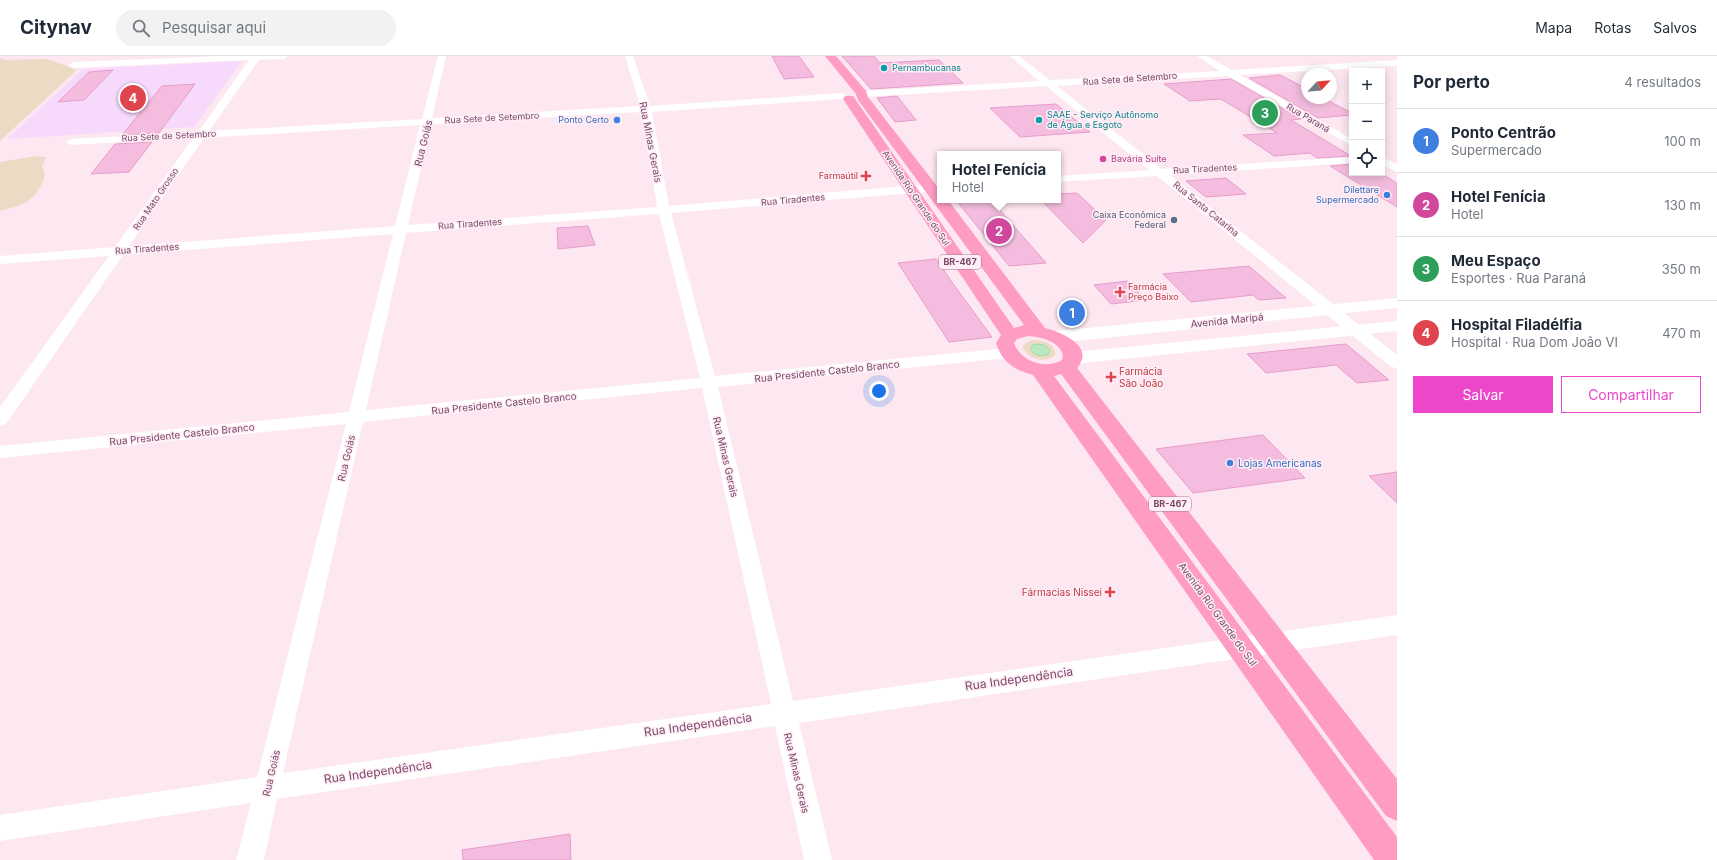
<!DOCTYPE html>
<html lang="pt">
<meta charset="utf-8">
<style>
:root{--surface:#fff;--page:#f2f2f3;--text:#1f2937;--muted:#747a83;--line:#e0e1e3;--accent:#ed46ca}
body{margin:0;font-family:Inter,sans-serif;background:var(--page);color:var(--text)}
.controls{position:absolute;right:12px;top:12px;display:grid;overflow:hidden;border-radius:0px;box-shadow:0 2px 10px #0003}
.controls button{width:36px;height:36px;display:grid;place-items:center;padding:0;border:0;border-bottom:1px solid var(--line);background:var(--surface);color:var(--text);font:20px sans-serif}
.compass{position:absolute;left:1301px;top:12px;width:36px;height:36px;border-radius:50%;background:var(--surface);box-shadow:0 2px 10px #0003;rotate:64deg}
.you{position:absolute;left:879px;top:335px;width:14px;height:14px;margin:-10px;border:3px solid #fff;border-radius:50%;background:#1a73e8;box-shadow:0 0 0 6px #1a73e833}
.badge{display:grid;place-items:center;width:26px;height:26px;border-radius:50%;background:var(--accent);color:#fff;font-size:13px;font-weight:700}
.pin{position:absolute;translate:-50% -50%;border:2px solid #fff;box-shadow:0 1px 4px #0006}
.popup{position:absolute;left:937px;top:95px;width:124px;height:52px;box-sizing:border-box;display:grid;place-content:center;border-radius:0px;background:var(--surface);filter:drop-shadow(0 1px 3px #0005);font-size:13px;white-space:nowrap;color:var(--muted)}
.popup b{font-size:15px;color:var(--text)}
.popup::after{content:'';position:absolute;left:50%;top:100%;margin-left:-8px;border:8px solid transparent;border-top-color:var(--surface)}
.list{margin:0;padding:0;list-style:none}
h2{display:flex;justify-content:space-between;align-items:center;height:52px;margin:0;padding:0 16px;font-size:17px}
h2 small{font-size:13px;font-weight:400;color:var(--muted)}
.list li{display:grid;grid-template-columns:26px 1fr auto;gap:12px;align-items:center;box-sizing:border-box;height:64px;padding:0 16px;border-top:1px solid var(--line)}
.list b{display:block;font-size:15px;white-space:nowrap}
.list p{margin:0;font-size:13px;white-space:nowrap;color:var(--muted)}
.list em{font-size:13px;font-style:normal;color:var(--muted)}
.actions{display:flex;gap:8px;padding:12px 16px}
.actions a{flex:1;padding:9px 0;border:1px solid var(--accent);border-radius:0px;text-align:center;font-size:14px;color:var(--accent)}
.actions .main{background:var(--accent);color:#fff}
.icon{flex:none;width:22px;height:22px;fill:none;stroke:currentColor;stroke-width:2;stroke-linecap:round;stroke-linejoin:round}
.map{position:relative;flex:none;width:1397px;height:804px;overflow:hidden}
header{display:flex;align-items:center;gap:24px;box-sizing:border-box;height:56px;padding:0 20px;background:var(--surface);border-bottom:1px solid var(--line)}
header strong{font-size:19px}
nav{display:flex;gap:22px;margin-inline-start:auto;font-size:14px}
.search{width:280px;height:36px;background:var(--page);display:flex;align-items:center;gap:10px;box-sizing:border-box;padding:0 14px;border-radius:22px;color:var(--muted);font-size:15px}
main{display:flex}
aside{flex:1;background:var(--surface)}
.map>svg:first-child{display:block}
</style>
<header>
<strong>Citynav</strong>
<div class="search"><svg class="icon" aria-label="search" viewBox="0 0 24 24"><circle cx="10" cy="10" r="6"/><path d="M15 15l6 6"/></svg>Pesquisar aqui</div>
<nav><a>Mapa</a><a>Rotas</a><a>Salvos</a></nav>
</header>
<main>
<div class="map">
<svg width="1397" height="804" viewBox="0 0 1397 804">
<rect width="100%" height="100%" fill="#fde7f0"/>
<path fill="#f7d9fc" d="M 242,5 L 194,71 L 7,83 L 83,13 Z"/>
<path fill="#ecdbc4" d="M 0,2 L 6,4 L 48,3 L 77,14 L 0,85 Z
M 37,100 L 46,101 L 42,111 C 46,118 45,122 41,129 C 32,148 20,149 0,155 L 0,106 Z
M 1032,284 C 1041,284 1057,287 1055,299 C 1046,308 1028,303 1023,292 L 1023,289 Z"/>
<path fill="#bae9c0" stroke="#9fdba8" d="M 1034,288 L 1044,289 L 1050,294 L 1049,298 C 1042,302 1034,299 1030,293 Z"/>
<path fill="#f4bddf" stroke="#e89ccc" d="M 772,0 L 799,0 L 814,21 L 784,23 Z
M 842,0 L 874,0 L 880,7 L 939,4 L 963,27 L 871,33 Z
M 113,14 L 84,44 L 58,46 L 89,16 Z
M 1280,19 L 1307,33 L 1307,42 L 1323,42 L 1352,57 L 1352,59 L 1318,62 L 1249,22 Z
M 1231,23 L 1301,63 L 1291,64 L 1351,100 L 1317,102 L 1310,97 L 1274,100 L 1243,79 L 1277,77 L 1221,43 L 1190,45 L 1164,28 Z
M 195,28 L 159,77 L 122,79 L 162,30 Z
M 897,40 L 916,64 L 895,66 L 877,42 Z
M 1056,48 L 1090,76 L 1020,81 L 990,52 Z
M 152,86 L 129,116 L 91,118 L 115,88 Z
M 1352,108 L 1352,117 L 1380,117 L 1397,127 L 1397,151 L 1330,110 Z
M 1226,122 L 1246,138 L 1206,141 L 1186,125 Z
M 1077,137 L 1106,164 L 1083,187 L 1041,144 L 1058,144 L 1058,138 Z
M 956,144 L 991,144 L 1046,207 L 1009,210 Z
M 588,170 L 595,189 L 558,193 L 557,172 Z
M 936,203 L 954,229 L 992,281 L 949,286 L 898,207 Z
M 1249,210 L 1286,242 L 1259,244 L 1253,239 L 1191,246 L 1163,218 Z
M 1127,225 L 1146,244 L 1111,248 L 1094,229 Z
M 1346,288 L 1389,324 L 1357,327 L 1336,309 L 1266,317 L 1247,298 Z
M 1263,379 L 1305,422 L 1193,437 L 1156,393 Z
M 1397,416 L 1397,447 L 1369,420 Z
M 570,778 L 571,804 L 463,804 L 462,794 Z"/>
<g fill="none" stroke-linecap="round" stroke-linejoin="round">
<path fill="#fff" fill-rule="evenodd" d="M 221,0 L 288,0 L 284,3 L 259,4 L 209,75 L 422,63 L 438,0 L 446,0 L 432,62 L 640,50 L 625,0 L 633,0 L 650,50 L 842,37 L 847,40 L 842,43 L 652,56 L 669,150 L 940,127 L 940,135 L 671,157 L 715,320 L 1008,292 L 1014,294 L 1016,297 L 1014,300 L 1008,302 L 718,331 L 793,645 L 1397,559 L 1397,579 L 799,667 L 832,804 L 804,804 L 775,670 L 277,743 L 264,804 L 236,804 L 251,747 L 0,785 L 0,759 L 257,721 L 346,368 L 0,402 L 0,390 L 349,356 L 393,178 L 123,199 L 6,368 L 0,370 L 0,351 L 109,200 L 0,208 L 0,200 L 115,191 L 193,82 L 71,89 L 66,86 L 71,83 L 198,76 L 249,4 L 73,12 L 68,9 L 73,6 ZM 642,56 L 657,151 L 408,169 L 431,68 ZM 420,69 L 395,170 L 129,190 L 204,82 ZM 659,158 L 700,322 L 366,354 L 406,177 ZM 702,332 L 771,648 L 283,717 L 363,366 Z
M 1010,0 L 1019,0 L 1050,24 L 1220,15 L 1197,0 L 1207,0 L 1232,14 L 1397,4 L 1397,10 L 1240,19 L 1352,83 L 1352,90 L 1228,20 L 1057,30 L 1162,113 L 1352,101 L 1352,107 L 1170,119 L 1397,299 L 1397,312 L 1391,311 L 1157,120 L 1058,126 L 1058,120 L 1149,114 L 1046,30 L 862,41 L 857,38 L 862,35 L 1039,25 Z
M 1382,101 L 1397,108 L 1397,116 L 1382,109 Z"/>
<path fill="#fff" fill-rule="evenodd" d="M 1397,242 L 1397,252 L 1056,287 L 1049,285 L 1047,281 L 1049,277 L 1056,275 Z
M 1397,265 L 1397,275 L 1073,308 L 1066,306 L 1063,302 L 1066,298 L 1073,296 Z"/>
<path fill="#ff9cc3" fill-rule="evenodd" d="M 825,0 L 836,0 L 866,35 L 868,41 L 940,134 L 940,144 L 948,144 L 1045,272 C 1061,276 1096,290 1077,312 L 1397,723 L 1397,765 L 1386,760 L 1061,318 L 1054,320 L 1397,781 L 1397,804 L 1374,804 L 1033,319 C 1014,314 1002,306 996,287 L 1001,279 L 843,43 L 845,40 L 853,40 L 1014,272 L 1024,269 L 858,44 L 856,38 ZM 1028,280 C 1041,281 1059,285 1063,299 L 1062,304 C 1045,314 1021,306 1014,287 L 1017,283 Z"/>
</g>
<g fill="#0f9aa8" stroke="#ffeef5" stroke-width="1.5">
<circle cx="884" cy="12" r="4"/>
<circle cx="1039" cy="64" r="4"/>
</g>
<g fill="#3f7fe0" stroke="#ffeef5" stroke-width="1.5">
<circle cx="617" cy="64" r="4"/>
<circle cx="1387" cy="139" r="4"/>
<circle cx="1230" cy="407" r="4"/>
</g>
<circle fill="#d1479c" stroke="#ffeef5" stroke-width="1.5" cx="1103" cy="103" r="4"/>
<g fill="#e0444e" stroke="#ffeef5" stroke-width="1.5">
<path d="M864 114h4v4h4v4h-4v4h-4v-4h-4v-4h4z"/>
<path d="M1118 230h4v4h4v4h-4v4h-4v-4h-4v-4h4z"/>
<path d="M1109 315h4v4h4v4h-4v4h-4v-4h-4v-4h4z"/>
<path d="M1108 530h4v4h4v4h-4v4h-4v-4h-4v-4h4z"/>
</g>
<circle fill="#5c6f8a" stroke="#ffeef5" stroke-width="1.5" cx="1174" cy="164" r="4"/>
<g text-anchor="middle" stroke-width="3" stroke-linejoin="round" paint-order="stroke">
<g font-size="9" fill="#0d838f" stroke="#ffeef5" text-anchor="start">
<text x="892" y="15">Pernambucanas</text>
<text x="1047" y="62">SAAE - Serviço Autônomo<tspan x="1047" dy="10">de Água e Esgoto</tspan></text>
</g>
<g font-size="9" fill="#794969" stroke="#ffeef5">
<text transform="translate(1130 23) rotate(-4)" y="3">Rua Sete de Setembro</text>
<text transform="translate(492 62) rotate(-3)" y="3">Rua Sete de Setembro</text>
<text transform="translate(1308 62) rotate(30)" y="3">Rua Paraná</text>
<text transform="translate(169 80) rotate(-3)" y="3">Rua Sete de Setembro</text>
<text transform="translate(1205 113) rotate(-3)" y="3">Rua Tiradentes</text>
<text transform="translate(916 142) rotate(56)" y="3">Avenida Rio Grande do Sul</text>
<text transform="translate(156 143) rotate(-56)" y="3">Rua Mato Grosso</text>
<text transform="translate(793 144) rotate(-5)" y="3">Rua Tiradentes</text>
<text transform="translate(1206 153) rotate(39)" y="3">Rua Santa Catarina</text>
<text transform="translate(470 168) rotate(-4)" y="3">Rua Tiradentes</text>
<text transform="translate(147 193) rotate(-4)" y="3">Rua Tiradentes</text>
</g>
<g font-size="9" fill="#366cbe" stroke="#ffeef5" text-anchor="end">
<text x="609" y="67">Ponto Certo</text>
<text x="1379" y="137">Dilettare<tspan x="1379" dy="10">Supermercado</tspan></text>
</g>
<g font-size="9" fill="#b23c85" stroke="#ffeef5" text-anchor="start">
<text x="1111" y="106">Bavária Suíte</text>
</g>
<g font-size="9" fill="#be3a42" stroke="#ffeef5" text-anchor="end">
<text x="858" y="123">Farmaútil</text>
<text x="1128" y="234" text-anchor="start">Farmácia<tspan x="1128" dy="10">Preço Baixo</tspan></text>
</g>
<g font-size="9" fill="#4e5e75" stroke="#ffeef5" text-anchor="end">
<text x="1166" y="162">Caixa Econômica<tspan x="1166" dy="10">Federal</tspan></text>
</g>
<g fill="#ffeef5" stroke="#a17a93" stroke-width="1">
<rect x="939" y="199" width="42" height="14" rx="3"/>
<rect x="1149" y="441" width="42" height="14" rx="3"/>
</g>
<g font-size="9" font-weight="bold" fill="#794969">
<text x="960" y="209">BR-467</text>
<text x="1170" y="451">BR-467</text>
</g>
<g font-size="10" fill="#794969" stroke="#ffeef5">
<text transform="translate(651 86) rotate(79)" y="4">Rua Minas Gerais</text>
<text transform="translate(423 87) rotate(-76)" y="4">Rua Goiás</text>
<text transform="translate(1227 264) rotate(-6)" y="4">Avenida Maripá</text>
<text transform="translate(827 315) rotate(-6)" y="4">Rua Presidente Castelo Branco</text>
<text transform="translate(504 347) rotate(-6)" y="4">Rua Presidente Castelo Branco</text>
<text transform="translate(182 378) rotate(-6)" y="4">Rua Presidente Castelo Branco</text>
<text transform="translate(726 401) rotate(77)" y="4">Rua Minas Gerais</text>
<text transform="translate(346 402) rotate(-77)" y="4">Rua Goiás</text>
<text transform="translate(1218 558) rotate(54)" y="4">Avenida Rio Grande do Sul</text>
<text transform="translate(271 717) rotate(-77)" y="4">Rua Goiás</text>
<text transform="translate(797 717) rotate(77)" y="4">Rua Minas Gerais</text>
</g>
<g font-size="10" fill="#be3a42" stroke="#ffeef5" text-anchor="start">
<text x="1119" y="319">Farmácia<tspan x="1119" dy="12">São João</tspan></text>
<text x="1102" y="540" text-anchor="end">Fármacias Nissei</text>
</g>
<g font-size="10" fill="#366cbe" stroke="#ffeef5" text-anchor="start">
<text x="1238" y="411">Lojas Americanas</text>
</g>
<g font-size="12" fill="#794969" stroke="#ffeef5">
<text transform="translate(1019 623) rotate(-8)" y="4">Rua Independência</text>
<text transform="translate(698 669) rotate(-8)" y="4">Rua Independência</text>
<text transform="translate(378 716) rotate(-8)" y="4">Rua Independência</text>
</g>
</g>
</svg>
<div class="controls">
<button>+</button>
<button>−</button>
<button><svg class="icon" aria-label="locate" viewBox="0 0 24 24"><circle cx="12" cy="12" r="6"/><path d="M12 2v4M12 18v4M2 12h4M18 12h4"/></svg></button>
</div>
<svg class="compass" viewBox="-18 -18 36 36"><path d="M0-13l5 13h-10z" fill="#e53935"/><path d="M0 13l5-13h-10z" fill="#747a83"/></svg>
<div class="you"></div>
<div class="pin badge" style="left:1072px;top:257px;background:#3f7fe0">1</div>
<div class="pin badge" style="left:999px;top:175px;background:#d1479c">2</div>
<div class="popup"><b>Hotel Fenícia</b>Hotel</div>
<div class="pin badge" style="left:1265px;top:57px;background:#2e9e5b">3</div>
<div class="pin badge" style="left:133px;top:42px;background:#e0444e">4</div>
</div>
<aside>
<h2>Por perto<small>4 resultados</small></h2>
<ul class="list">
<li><span class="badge" style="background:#3f7fe0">1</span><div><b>Ponto Centrão</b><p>Supermercado</p></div><em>100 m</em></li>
<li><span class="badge" style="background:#d1479c">2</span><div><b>Hotel Fenícia</b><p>Hotel</p></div><em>130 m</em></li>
<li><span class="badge" style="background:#2e9e5b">3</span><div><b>Meu Espaço</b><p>Esportes · Rua Paraná</p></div><em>350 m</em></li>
<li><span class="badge" style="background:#e0444e">4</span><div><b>Hospital Filadélfia</b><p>Hospital · Rua Dom João VI</p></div><em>470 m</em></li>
</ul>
<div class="actions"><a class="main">Salvar</a><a>Compartilhar</a></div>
</aside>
</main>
